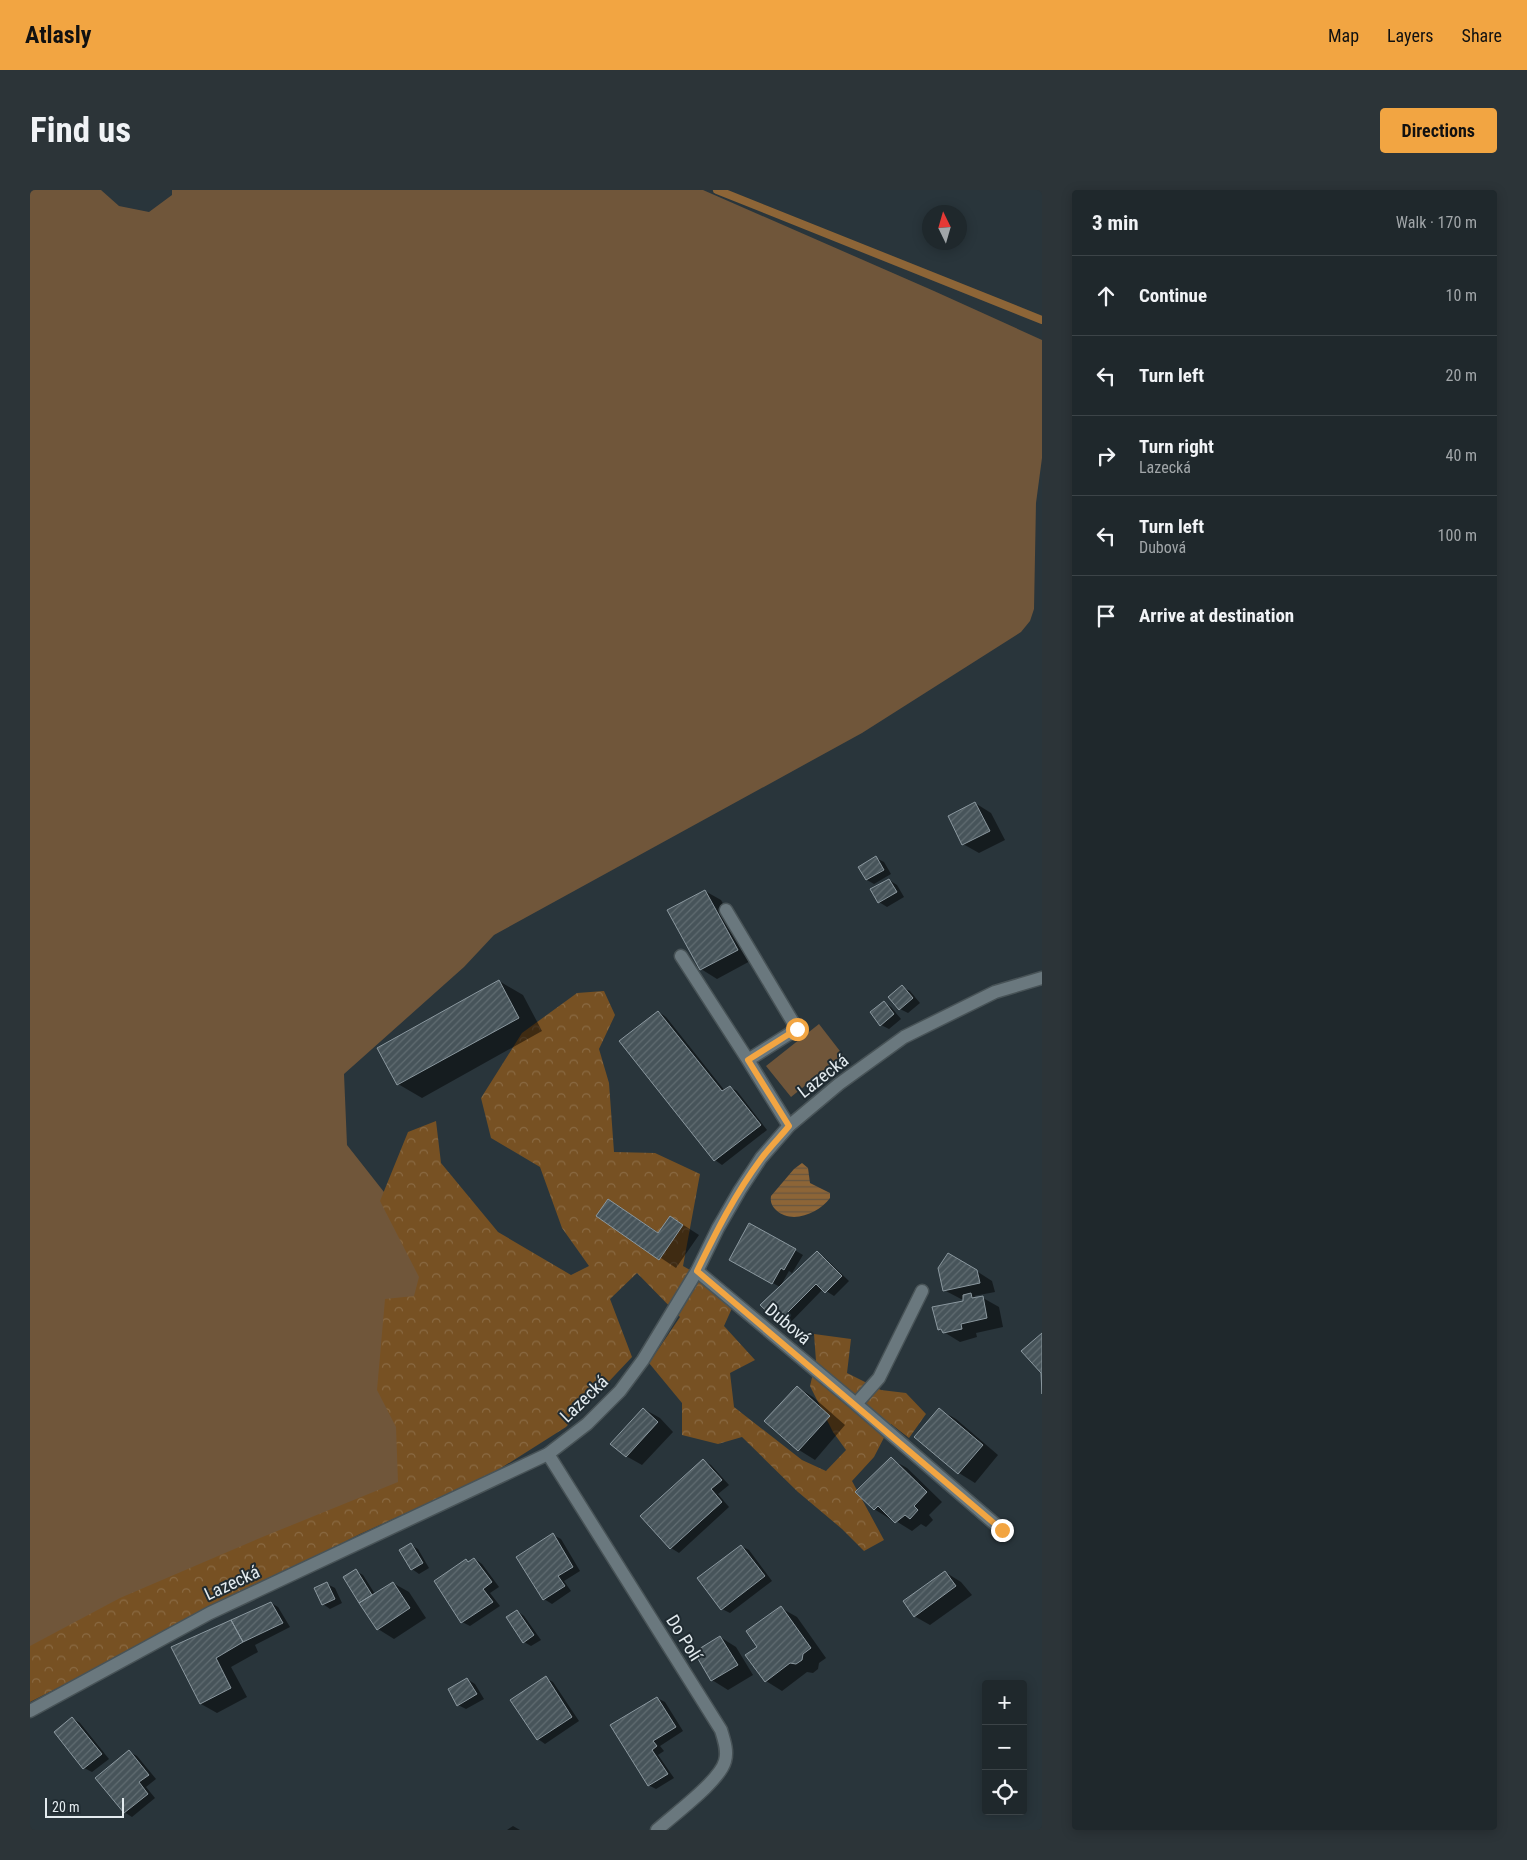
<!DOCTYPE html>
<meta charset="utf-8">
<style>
:root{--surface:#1f282c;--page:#2c3438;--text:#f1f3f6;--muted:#a1a6a9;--line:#3c4448;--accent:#f2a542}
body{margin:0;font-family:"Roboto Condensed",sans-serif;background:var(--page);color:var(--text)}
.controls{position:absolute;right:15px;bottom:15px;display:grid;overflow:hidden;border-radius:5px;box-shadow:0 2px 12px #0003}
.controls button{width:45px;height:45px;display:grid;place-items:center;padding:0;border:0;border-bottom:1px solid var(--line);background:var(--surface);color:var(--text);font:25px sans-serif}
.compass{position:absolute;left:892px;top:15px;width:45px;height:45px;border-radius:50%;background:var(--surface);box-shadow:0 2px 12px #0003;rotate:355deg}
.scale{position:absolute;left:15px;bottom:12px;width:79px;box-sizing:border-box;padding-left:5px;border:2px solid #e3ebef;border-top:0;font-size:14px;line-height:18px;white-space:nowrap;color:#e3ebef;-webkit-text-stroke:4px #202b31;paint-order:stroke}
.stop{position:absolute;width:15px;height:15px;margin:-11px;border:4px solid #f2a542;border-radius:50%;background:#fff}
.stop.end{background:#f2a542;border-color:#fff;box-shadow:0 1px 5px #0008}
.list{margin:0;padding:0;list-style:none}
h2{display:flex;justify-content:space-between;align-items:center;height:65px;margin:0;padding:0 20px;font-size:21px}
h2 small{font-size:16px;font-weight:400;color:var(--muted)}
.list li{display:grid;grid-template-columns:32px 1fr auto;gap:15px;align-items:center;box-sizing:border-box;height:80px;padding:0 20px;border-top:1px solid var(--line)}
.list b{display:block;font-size:19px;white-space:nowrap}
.list p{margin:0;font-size:16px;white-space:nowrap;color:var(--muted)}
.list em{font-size:16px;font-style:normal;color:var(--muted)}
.icon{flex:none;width:28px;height:28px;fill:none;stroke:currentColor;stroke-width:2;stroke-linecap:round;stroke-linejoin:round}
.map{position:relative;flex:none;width:1012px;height:1640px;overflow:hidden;border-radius:5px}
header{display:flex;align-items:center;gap:30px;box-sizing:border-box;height:70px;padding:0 25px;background:var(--accent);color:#111}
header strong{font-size:24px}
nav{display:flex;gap:28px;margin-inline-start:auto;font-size:18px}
.intro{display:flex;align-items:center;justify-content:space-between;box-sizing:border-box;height:120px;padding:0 30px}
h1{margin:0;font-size:35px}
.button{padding:12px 22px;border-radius:5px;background:var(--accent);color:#111;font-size:18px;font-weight:700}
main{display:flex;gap:30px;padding:0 30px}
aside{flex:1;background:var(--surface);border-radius:5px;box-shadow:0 2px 12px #0003}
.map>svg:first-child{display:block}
</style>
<header>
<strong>Atlasly</strong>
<nav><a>Map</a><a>Layers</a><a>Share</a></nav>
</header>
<div class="intro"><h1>Find us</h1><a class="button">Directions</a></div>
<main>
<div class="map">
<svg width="1012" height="1640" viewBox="0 0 1012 1640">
<defs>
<pattern id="forest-crowns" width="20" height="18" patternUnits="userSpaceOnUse" patternTransform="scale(1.25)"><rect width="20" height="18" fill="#775123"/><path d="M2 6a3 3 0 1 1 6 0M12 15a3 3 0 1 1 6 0" fill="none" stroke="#8a6a43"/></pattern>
<pattern id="water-rules" width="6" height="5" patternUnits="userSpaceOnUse" patternTransform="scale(1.25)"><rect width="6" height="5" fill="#8d6537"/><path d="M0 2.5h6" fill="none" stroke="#685640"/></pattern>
<pattern id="building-hatch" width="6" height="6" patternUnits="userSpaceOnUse" patternTransform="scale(1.25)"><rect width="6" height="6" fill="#47545a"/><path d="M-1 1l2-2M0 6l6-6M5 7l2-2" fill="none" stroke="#616d72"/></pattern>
</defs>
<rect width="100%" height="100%" fill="#29353b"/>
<path fill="#70563a" d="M 0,0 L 71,0 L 89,16 L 119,22 L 142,5 L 142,0 L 673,0 L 904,101 L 1012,150 L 1012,268 L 1006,313 L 1004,419 L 1000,431 L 991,442 L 832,543 L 464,745 L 434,777 L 314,884 L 317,955 L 398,1058 L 387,1296 L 0,1477 Z
M 789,834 L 813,865 L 761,907 L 736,876 Z"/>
<path fill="url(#forest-crowns)" d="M 574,801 L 585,825 L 569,859 L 579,893 L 584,962 L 625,963 L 670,984 L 653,1076 L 707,1107 L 694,1136 L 725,1170 L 700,1183 L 704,1217 L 772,1270 L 796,1281 L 816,1260 L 803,1242 L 780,1196 L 786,1171 L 784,1144 L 821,1149 L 817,1183 L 851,1200 L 876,1203 L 896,1224 L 879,1248 L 861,1234 L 844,1267 L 822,1291 L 854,1350 L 834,1361 L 812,1339 L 768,1302 L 712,1247 L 688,1254 L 652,1245 L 652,1213 L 619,1173 L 650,1127 L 607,1083 L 580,1109 L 602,1167 L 536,1237 L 460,1285 L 330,1344 L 0,1512 L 0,1456 L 90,1408 L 230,1348 L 368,1292 L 366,1237 L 347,1200 L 355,1109 L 384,1106 L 389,1087 L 350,1011 L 378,942 L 406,931 L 411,973 L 468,1042 L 541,1085 L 559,1076 L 532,1038 L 510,977 L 461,948 L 451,908 L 492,843 L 547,803 Z"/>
<path fill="url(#water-rules)" d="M 772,973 L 778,978 L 780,993 L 800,1003 L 800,1008 C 789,1023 762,1035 746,1020 C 742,1016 740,1012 741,1006 L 764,979 Z"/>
<path fill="#0007" d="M 945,613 L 961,623 L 975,650 L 949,663 L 933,654 Z
M 846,668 L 854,672 L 861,684 L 844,694 L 837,690 Z
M 859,690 L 867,695 L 874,707 L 857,717 L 849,712 Z
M 675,701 L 691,710 L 724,769 L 687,789 L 671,779 L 639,721 Z
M 469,791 L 493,805 L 512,841 L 392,908 L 368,894 Z
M 872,797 L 880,801 L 890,813 L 878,823 L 870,819 Z
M 854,813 L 861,817 L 871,829 L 859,839 L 851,835 Z
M 629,822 L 636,827 L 695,901 L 700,897 L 707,901 L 737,940 L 692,975 L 685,970 L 591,851 Z
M 578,1010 L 629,1043 L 641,1027 L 669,1045 L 646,1078 L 568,1026 Z
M 720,1034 L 773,1065 L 762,1083 L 759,1081 L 750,1097 L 700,1069 Z
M 787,1063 L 794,1067 L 819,1091 L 804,1106 L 793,1099 L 757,1136 L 749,1131 L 732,1115 Z
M 934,1073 L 962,1091 L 965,1102 L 944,1106 L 947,1108 L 953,1108 L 969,1117 L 973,1137 L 946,1143 L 947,1147 L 930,1152 L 909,1139 L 935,1112 L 934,1109 L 931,1109 L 914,1100 Z
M 767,1197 L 783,1207 L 815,1235 L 785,1270 L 769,1260 L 735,1231 Z
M 614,1219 L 630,1228 L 643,1242 L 612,1275 L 596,1266 Z
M 910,1220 L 926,1229 L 968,1265 L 945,1293 L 929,1283 L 886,1247 Z
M 861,1269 L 877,1278 L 912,1312 L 899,1325 L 903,1330 L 896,1337 L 891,1334 L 882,1341 L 861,1328 L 860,1329 L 844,1319 Z
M 673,1270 L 681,1275 L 699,1295 L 688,1304 L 699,1317 L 649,1363 L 641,1358 L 612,1326 Z
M 523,1345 L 531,1349 L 550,1381 L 534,1391 L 541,1401 L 522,1414 L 514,1409 L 488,1367 Z
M 381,1355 L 388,1359 L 399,1378 L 389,1384 L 382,1379 Z
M 711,1356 L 719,1360 L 742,1391 L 700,1423 L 692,1419 Z
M 445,1369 L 452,1374 L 469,1397 L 460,1403 L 470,1416 L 440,1436 L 432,1432 L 439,1373 Z
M 326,1381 L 333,1385 L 345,1404 L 363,1393 L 379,1402 L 396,1428 L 364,1449 L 348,1439 Z
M 915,1382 L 931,1392 L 942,1405 L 900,1435 L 884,1426 Z
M 297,1394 L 305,1398 L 312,1413 L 300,1419 L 293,1414 Z
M 241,1413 L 248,1417 L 260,1437 L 225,1455 L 228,1462 L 201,1477 L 217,1507 L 187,1523 L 171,1514 L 142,1458 Z
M 751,1418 L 767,1427 L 796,1468 L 789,1473 L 788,1479 L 783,1483 L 777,1482 L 752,1501 L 736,1491 L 717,1466 L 729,1457 Z
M 487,1421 L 494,1426 L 511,1450 L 501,1456 L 494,1452 Z
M 690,1447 L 706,1457 L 723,1485 L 698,1500 L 682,1490 L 666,1462 Z
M 516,1488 L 523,1492 L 549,1531 L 515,1554 L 508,1549 Z
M 437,1489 L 445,1494 L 454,1509 L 436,1519 L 428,1515 Z
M 627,1508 L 635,1512 L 653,1541 L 630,1556 L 634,1561 L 628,1565 L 644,1588 L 626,1599 L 618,1595 L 582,1536 Z
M 42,1528 L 50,1533 L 79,1569 L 62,1582 L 54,1578 Z
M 99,1562 L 107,1566 L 126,1589 L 116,1597 L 125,1608 L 102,1627 L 94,1622 Z
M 483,1636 L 490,1640 L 477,1640 Z"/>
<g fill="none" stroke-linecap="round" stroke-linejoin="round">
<path stroke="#8d6537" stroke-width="8" d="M 687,0 L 1012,130"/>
</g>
<path fill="url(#building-hatch)" stroke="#8b989f" d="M 945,612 L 960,641 L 932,655 L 918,626 Z
M 846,666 L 854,680 L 836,690 L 828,677 Z
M 859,689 L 867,702 L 848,713 L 840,699 Z
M 675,700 L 708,760 L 670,780 L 637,720 Z
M 469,790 L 489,828 L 367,895 L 347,858 Z
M 872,795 L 883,808 L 869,820 L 858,807 Z
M 854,811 L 864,824 L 850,836 L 840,822 Z
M 628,821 L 692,901 L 700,896 L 731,935 L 684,971 L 589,851 Z
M 578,1009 L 628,1043 L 640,1026 L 653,1035 L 629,1070 L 566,1026 Z
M 719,1033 L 766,1059 L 754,1080 L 751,1078 L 742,1094 L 699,1070 Z
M 787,1061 L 812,1086 L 795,1103 L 786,1094 L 748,1132 L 730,1115 Z
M 918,1063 L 947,1080 L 950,1093 L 913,1101 L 908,1078 Z
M 941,1103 L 942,1108 L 953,1106 L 957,1128 L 931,1134 L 932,1139 L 913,1143 L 911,1139 L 908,1140 L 902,1117 L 933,1111 L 933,1105 Z
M 1012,1143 L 1012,1204 L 1011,1183 L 991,1161 Z
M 767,1196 L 800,1226 L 768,1261 L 734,1231 Z
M 613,1218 L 628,1232 L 596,1267 L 580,1254 Z
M 909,1218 L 953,1255 L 928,1284 L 884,1247 Z
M 861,1267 L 897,1302 L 884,1316 L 888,1320 L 880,1329 L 875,1325 L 865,1333 L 848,1316 L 844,1320 L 825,1302 Z
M 673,1269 L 692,1290 L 681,1299 L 692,1312 L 640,1359 L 610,1326 Z
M 523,1343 L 543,1377 L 528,1386 L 535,1396 L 513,1410 L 486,1367 Z
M 381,1353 L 393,1373 L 381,1380 L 369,1360 Z
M 711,1355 L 735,1386 L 691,1420 L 667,1388 Z
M 444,1368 L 462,1392 L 453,1399 L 463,1412 L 431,1433 L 404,1391 L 436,1369 L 438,1372 Z
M 326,1379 L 342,1405 L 329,1413 L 313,1387 Z
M 915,1381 L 926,1396 L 884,1427 L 873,1411 Z
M 297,1392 L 305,1409 L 292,1415 L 284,1398 Z
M 363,1392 L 380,1418 L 347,1440 L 329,1413 Z
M 241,1412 L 253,1433 L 213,1452 L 201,1430 Z
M 751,1416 L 781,1458 L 773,1464 L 772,1470 L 766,1474 L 760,1473 L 735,1492 L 715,1465 L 727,1457 L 716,1441 Z
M 487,1420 L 504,1445 L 493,1453 L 476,1427 Z
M 201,1430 L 213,1452 L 186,1468 L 201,1498 L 170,1514 L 141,1457 Z
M 690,1446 L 708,1475 L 681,1491 L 664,1462 Z
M 516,1486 L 542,1527 L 507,1550 L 480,1510 Z
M 437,1488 L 447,1504 L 427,1516 L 418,1499 Z
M 627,1507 L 646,1537 L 623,1551 L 627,1556 L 622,1560 L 638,1584 L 618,1596 L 580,1535 Z
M 42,1527 L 72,1564 L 53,1579 L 24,1542 Z
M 99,1560 L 119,1585 L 109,1592 L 118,1604 L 94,1623 L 65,1588 Z"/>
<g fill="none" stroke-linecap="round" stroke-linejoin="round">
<defs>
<path id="service" d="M 696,720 L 767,839 L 718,870 L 759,936
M 651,766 L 718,870"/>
<path id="minor" d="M 667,1081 L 826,1214 L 849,1188 L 892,1101
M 826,1214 L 972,1340
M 518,1264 L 691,1540 C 694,1550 698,1561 695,1571 C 690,1591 643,1625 627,1640"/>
<path id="tertiary" d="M 0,1521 L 180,1423 L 518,1264 L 557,1234 L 590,1201 L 613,1170 L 667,1081 L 688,1038 L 710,1000 L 731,968 L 759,936 L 809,894 L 874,847 L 965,802 L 1012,788"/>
</defs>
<use href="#service" stroke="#485357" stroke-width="15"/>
<use href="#minor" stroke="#485357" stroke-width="15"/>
<use href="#tertiary" stroke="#485357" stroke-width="15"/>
<use href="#service" stroke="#6a787e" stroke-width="12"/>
<use href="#minor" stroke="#6a787e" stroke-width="12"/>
<use href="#tertiary" stroke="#6a787e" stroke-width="12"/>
</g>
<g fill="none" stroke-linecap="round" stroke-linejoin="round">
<path stroke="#f2a542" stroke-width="6" d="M 767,839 L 718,870 L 759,936 C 750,947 739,958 731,969 C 705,1004 686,1042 667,1081 L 972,1340"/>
</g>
<g text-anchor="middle" stroke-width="4" stroke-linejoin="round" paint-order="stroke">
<g font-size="18" fill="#e3ebef" stroke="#202b31">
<text transform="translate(793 886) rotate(-38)" y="6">Lazecká</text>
<text transform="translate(758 1134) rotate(40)" y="6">Dubová</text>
<text transform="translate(554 1209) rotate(-44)" y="6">Lazecká</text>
<text transform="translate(202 1393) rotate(-25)" y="6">Lazecká</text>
<text transform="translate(654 1448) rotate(58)" y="6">Do Polí</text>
</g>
</g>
</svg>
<div class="controls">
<button>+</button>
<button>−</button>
<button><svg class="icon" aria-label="locate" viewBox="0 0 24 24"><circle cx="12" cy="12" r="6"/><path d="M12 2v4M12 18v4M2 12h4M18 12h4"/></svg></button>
</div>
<svg class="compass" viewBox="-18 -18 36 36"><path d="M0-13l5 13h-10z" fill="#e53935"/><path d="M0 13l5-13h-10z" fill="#a1a6a9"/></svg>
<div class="scale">20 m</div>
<div class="stop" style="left:767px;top:839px"></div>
<div class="stop end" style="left:972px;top:1340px"></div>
</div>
<aside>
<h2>3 min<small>Walk · 170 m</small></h2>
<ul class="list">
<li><svg class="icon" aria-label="ahead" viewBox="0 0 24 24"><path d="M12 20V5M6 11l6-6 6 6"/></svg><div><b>Continue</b></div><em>10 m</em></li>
<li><svg class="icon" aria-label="left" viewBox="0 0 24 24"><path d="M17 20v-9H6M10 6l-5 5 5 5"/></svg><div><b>Turn left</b></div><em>20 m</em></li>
<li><svg class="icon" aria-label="right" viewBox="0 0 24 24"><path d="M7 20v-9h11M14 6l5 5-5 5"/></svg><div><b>Turn right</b><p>Lazecká</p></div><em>40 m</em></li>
<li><svg class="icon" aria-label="left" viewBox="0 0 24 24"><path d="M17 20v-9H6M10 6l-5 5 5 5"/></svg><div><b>Turn left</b><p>Dubová</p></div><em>100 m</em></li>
<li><svg class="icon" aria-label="arrive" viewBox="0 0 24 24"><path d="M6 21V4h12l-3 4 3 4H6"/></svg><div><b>Arrive at destination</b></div></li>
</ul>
</aside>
</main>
